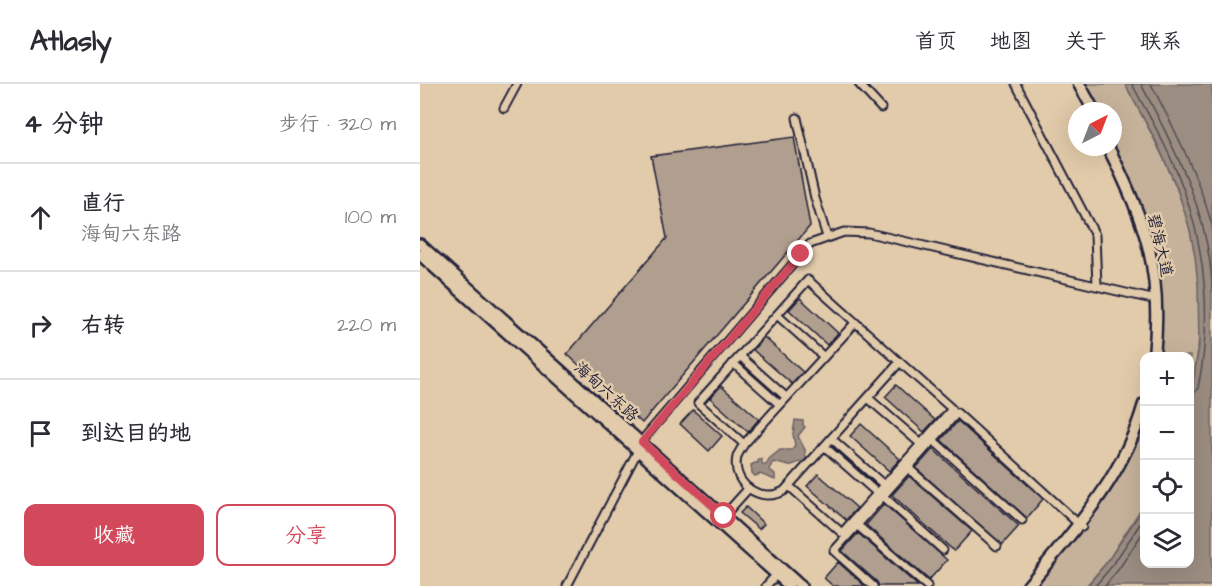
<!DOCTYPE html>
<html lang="zh">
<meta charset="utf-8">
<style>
:root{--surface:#fff;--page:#f7f7f7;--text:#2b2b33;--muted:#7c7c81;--line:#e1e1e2;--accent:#d1495b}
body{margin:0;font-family:"Architects Daughter","LXGW WenKai TC",sans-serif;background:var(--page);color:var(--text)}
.controls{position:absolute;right:18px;bottom:18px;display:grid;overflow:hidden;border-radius:12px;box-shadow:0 6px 24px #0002}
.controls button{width:54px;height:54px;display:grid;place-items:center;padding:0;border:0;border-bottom:2px solid var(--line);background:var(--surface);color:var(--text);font:30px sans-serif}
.compass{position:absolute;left:648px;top:18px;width:54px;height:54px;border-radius:50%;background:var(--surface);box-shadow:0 6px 24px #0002;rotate:42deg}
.stop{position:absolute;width:18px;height:18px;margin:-14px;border:4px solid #d1495b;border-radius:50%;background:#fff}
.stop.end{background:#d1495b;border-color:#fff;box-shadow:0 2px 6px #0008}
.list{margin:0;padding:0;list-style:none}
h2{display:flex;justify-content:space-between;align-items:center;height:78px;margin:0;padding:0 24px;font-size:26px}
h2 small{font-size:20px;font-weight:400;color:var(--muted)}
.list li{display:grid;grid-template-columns:39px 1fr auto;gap:18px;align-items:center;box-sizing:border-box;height:108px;padding:0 24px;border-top:2px solid var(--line)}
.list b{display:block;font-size:22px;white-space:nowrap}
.list p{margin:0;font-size:20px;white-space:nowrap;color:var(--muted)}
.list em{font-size:20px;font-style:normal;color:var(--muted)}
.actions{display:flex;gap:12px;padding:18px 24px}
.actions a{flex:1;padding:14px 0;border:2px solid var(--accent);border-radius:12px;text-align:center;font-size:21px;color:var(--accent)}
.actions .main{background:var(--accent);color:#fff}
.icon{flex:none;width:33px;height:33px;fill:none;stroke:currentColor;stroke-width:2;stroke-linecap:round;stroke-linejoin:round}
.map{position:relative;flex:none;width:792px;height:502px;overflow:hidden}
header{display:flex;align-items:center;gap:36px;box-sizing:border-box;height:84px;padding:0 30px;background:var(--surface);border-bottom:2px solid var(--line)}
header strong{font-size:28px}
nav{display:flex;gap:33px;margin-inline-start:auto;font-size:21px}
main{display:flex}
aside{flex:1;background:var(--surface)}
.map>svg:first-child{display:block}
</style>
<header>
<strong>Atlasly</strong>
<nav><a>首页</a><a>地图</a><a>关于</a><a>联系</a></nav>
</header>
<main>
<aside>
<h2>4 分钟<small>步行 · 320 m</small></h2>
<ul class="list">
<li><svg class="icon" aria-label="ahead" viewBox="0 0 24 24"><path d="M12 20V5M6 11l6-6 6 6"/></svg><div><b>直行</b><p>海甸六东路</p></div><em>100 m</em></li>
<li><svg class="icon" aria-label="right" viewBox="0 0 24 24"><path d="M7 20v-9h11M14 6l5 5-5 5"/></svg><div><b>右转</b></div><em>220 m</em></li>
<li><svg class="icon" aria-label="arrive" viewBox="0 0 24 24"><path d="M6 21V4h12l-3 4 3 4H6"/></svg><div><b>到达目的地</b></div></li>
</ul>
<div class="actions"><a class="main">收藏</a><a>分享</a></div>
</aside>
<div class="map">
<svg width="792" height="502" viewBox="0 0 792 502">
<rect width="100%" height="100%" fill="#e2cbab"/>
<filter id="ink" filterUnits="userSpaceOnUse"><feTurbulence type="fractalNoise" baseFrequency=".0167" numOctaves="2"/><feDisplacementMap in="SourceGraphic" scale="12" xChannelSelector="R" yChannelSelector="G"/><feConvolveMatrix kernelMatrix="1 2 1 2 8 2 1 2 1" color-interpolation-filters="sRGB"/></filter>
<g filter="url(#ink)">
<path fill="#c6b29b" stroke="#746a6b" stroke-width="1.5" d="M 660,0 L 705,0 C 723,34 742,67 756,103 C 783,168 786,244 770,311 L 770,272 L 737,272 L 731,156 L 712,102 L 693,63 L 693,27 L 674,27 Z
M 724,328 L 724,420 L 687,478 L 666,502 L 610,502 L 708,374 Z"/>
<path fill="#9b8d81" stroke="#6b6265" stroke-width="1.5" d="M 705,0 L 792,0 L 792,502 L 667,502 L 687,478 L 724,423 L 724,480 L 770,480 L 770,316 L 779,262 L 778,201 L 775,173 L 770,146 L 757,104 L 737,59 Z
M 375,336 L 383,337 L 383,341 L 385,343 L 378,352 L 385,366 L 386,376 L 369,382 L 353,378 L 349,385 L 355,390 L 355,396 L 340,390 L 335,392 L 332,389 L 331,381 L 335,379 L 338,379 L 338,376 L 341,375 L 343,381 L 346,381 L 349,375 L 360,366 L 372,366 L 375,362 L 373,350 Z"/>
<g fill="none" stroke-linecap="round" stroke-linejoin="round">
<path stroke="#524d57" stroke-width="1.5" d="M 712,0 C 730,34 750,67 763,104 C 786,167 792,238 778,304 L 775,308 L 770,309
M 721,0 C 755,65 791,132 792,207
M 731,0 C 755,46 778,91 792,141
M 675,502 L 692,482 L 724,434
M 685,502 L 698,486 L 724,447"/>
</g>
<path fill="#b09e8e" stroke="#22223b" stroke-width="1.5" d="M 374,53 L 390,142 L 222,339 L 147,270 L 247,154 L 231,72 Z
M 380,214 L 418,249 L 407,261 L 369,226 Z
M 344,253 L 383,288 L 372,300 L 333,266 Z
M 476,301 L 515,336 L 504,348 L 465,313 Z
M 301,302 L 339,335 L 328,348 L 290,314 Z
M 273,326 L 302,352 L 289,367 L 260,340 Z
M 538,337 L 623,415 L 607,434 L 521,356 Z
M 441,340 L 480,375 L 469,387 L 430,352 Z
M 513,365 L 599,442 L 582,461 L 496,384 Z
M 398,390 L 437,424 L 426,436 L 387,402 Z
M 489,392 L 552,447 L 534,467 L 472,411 Z
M 464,420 L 527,476 L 509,496 L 446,441 Z
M 326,423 L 344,440 L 339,445 L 320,429 Z
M 438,449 L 498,502 L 459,502 L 457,498 L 422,467 Z
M 418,478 L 445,502 L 413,502 L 404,494 Z"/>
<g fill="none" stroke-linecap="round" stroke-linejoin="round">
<defs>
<path id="street" d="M 439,0 L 461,24
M 596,0 L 675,151 L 677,202
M 84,24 L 97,0
M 377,34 L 395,114 L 407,153
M 357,231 L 404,273
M 435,239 L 324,360 C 322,364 318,369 317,373 C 311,400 341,420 364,407 L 479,279
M 320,272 L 366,313
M 313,279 L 360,321
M 448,314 L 501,360
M 412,355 L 464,401
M 513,356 L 602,436
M 324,360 L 278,319 L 388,196 L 532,325 L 422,449 L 369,402
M 405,363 L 457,409
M 488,384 L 577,462
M 463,412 L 523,466
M 302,434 L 328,405
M 437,441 L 507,502
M 147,502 L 225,353 L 390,160 L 424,148 L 449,149 L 736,216
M 346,502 L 358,489
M 453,502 L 414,467 L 537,329 L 662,443"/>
<path id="secondary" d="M 0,160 L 381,502
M 0,171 L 369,502"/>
<path id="primary" d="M 659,0 L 674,27
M 688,63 C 726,138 743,188 734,272
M 608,502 C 656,444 703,394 724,320"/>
</defs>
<use href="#street" stroke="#22223b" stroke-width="11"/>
<use href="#secondary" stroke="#22223b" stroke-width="14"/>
<use href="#primary" stroke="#22223b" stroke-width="15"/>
<use href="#street" stroke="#e2cbab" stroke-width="7"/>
<use href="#secondary" stroke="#e2cbab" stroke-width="9"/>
<use href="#primary" stroke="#e2cbab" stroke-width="10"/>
</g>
</g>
<g fill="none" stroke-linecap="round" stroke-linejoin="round" filter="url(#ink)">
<path stroke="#d1495b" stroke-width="8" d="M 304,432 L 222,358 L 381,170"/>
</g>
<g text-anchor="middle" stroke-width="5" stroke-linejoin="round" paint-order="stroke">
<g font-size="16" fill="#22223b" stroke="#e2cbab">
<text transform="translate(741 161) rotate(77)" y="6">碧海大道</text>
<text transform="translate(187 307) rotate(42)" y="6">海甸六东路</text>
</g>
</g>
</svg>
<div class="controls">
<button>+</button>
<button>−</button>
<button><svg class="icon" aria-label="locate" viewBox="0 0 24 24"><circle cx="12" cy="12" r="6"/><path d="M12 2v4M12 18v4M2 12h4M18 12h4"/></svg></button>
<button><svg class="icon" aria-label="layers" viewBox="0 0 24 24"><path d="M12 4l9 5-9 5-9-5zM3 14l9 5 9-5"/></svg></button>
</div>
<svg class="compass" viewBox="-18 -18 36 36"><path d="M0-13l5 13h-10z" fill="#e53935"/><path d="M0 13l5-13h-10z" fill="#7c7c81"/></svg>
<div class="stop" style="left:304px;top:432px"></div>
<div class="stop end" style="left:381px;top:170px"></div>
</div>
</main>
